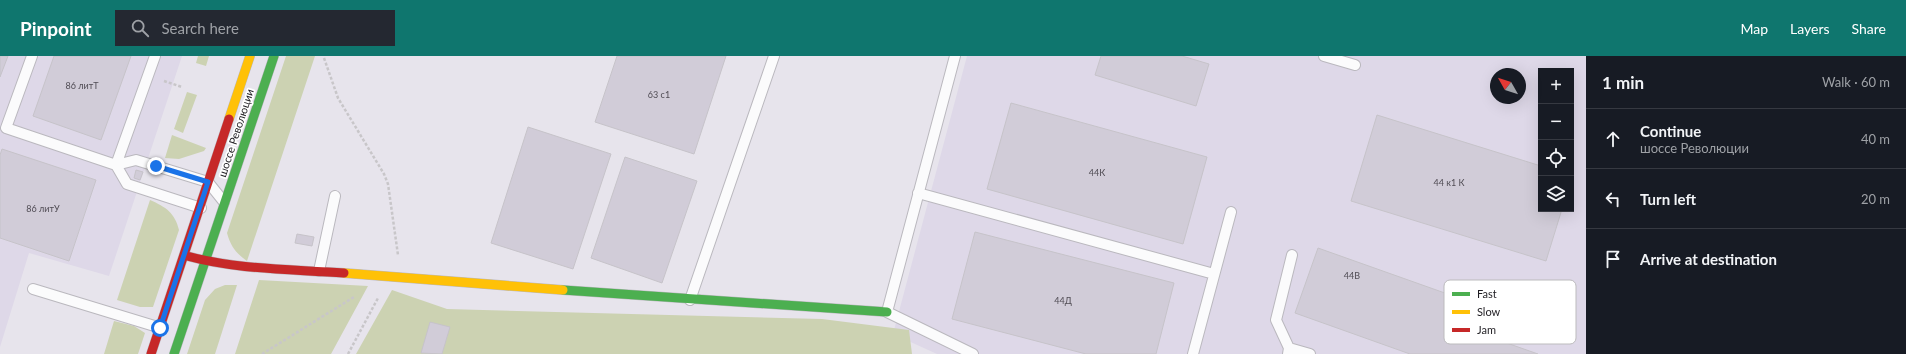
<!DOCTYPE html>
<meta charset="utf-8">
<style>
:root{--surface:#171b24;--page:#242831;--text:#f1f3f6;--muted:#9ea1a6;--line:#363941;--accent:#0f766e}
body{margin:0;font-family:Lato,sans-serif;background:var(--page);color:var(--text)}
.controls{position:absolute;right:12px;top:12px;display:grid;overflow:hidden;border-radius:0px;box-shadow:0 4px 16px #0002}
.controls button{width:36px;height:36px;display:grid;place-items:center;padding:0;border:0;border-bottom:1px solid var(--line);background:var(--surface);color:var(--text);font:20px sans-serif}
.compass{position:absolute;left:1490px;top:12px;width:36px;height:36px;border-radius:50%;background:var(--surface);box-shadow:0 4px 16px #0002;rotate:309deg}
.stop{position:absolute;width:12px;height:12px;margin:-9px;border:3px solid #1a73e8;border-radius:50%;background:#fff}
.stop.end{background:#1a73e8;border-color:#fff;box-shadow:0 1px 4px #0008}
.list{margin:0;padding:0;list-style:none}
h2{display:flex;justify-content:space-between;align-items:center;height:52px;margin:0;padding:0 16px;font-size:17px}
h2 small{font-size:13px;font-weight:400;color:var(--muted)}
.list li{display:grid;grid-template-columns:26px 1fr auto;gap:12px;align-items:center;box-sizing:border-box;height:60px;padding:0 16px;border-top:1px solid var(--line)}
.list b{display:block;font-size:15px;white-space:nowrap}
.list p{margin:0;font-size:13px;white-space:nowrap;color:var(--muted)}
.list em{font-size:13px;font-style:normal;color:var(--muted)}
.icon{flex:none;width:22px;height:22px;fill:none;stroke:currentColor;stroke-width:2;stroke-linecap:round;stroke-linejoin:round}
.map{position:relative;flex:none;width:1586px;height:298px;overflow:hidden}
header{display:flex;align-items:center;gap:24px;box-sizing:border-box;height:56px;padding:0 20px;background:var(--accent);color:#fff}
header strong{font-size:19px}
nav{display:flex;gap:22px;margin-inline-start:auto;font-size:14px}
.search{width:280px;height:36px;background:var(--page);display:flex;align-items:center;gap:10px;box-sizing:border-box;padding:0 14px;border-radius:0px;color:var(--muted);font-size:15px}
main{display:flex}
aside{flex:1;background:var(--surface)}
.map>svg:first-child{display:block}
</style>
<header>
<strong>Pinpoint</strong>
<div class="search"><svg class="icon" aria-label="search" viewBox="0 0 24 24"><circle cx="10" cy="10" r="6"/><path d="M15 15l6 6"/></svg>Search here</div>
<nav><a>Map</a><a>Layers</a><a>Share</a></nav>
</header>
<main>
<div class="map">
<svg width="1586" height="298" viewBox="0 0 1586 298">
<rect width="100%" height="100%" fill="#e7e4ec"/>
<path fill="#ded8e8" fill-rule="evenodd" d="M 0,0 L 182,0 L 109,220 L 29,197 L 0,291 Z
M 967,0 L 1586,0 L 1586,298 L 937,298 L 893,278 ZM 1541,15 L 1571,15 L 1571,153 L 1541,153 ZM 1496,18 L 1520,18 L 1520,42 L 1496,42 Z"/>
<path fill="#ccd2b2" d="M 198,0 L 209,0 L 206,10 L 196,7 Z
M 286,0 L 315,0 L 247,205 C 236,197 231,191 227,177 Z
M 187,36 L 197,39 L 183,77 L 174,73 Z
M 172,79 L 206,92 L 204,95 L 179,103 L 165,102 Z
M 150,144 C 166,151 175,157 179,174 L 153,251 L 140,251 L 117,244 Z
M 259,224 L 368,230 L 331,298 L 235,298 Z
M 225,229 L 237,229 L 215,298 L 187,298 L 205,244 L 215,233 Z
M 392,234 L 447,253 L 822,263 L 909,274 L 912,298 L 356,298 Z
M 114,265 L 134,270 L 145,277 L 138,298 L 104,298 Z"/>
<path fill="#d1ccd8" stroke="#c6c3c9" d="M 0,0 L 8,0 L 0,21 Z
M 54,0 L 131,0 L 101,84 L 33,60 Z
M 617,0 L 726,0 L 694,98 L 595,66 Z
M 1101,0 L 1182,0 L 1209,8 L 1196,50 L 1095,19 Z
M 1011,47 L 1207,101 L 1183,188 L 987,133 Z
M 1377,59 L 1541,110 L 1541,153 L 1562,153 L 1546,205 L 1351,145 Z
M 528,71 L 611,98 L 573,213 L 491,187 Z
M 2,93 L 96,124 L 69,205 L 0,182 L 0,99 Z
M 625,101 L 697,125 L 662,227 L 591,202 Z
M 136,114 L 143,116 L 140,124 L 134,122 Z
M 975,176 L 1174,227 L 1156,298 L 1086,298 L 952,263 Z
M 297,178 L 314,181 L 312,190 L 295,187 Z
M 1318,192 L 1473,247 L 1464,272 L 1538,298 L 1410,298 L 1295,257 Z
M 430,266 L 450,271 L 442,298 L 421,297 Z"/>
<g fill="none" stroke-linecap="round" stroke-linejoin="round">
<defs>
<path id="lane" d="M 32,0 L 6,72 L 116,109 L 136,104 L 208,126 L 224,146
M 955,0 L 887,256 L 973,298
M 1324,0 L 1355,9
M 116,109 L 127,128 L 201,152
M 116,109 L 155,0
M 918,137 L 1214,218
M 319,215 L 335,140
M 33,233 L 161,272
M 690,244 L 774,0
M 1289,292 L 1276,264 L 1292,199
M 1193,298 L 1231,156
M 1288,298 L 1289,292 L 1310,298"/>
<path id="fast" d="M 563,234 L 887,256
M 174,298 L 274,0"/>
<path id="slow" d="M 229,63 L 250,0
M 344,217 L 563,234"/>
<path id="jam" d="M 187,200 C 238,214 291,213 344,217
M 151,298 L 229,63"/>
</defs>
<use href="#lane" stroke="#bab8be" stroke-width="12"/>
<use href="#fast" stroke="#bab8be" stroke-width="10"/>
<use href="#slow" stroke="#bab8be" stroke-width="10"/>
<use href="#jam" stroke="#bab8be" stroke-width="10"/>
<path stroke="#c8c6c9" stroke-width="2.5" stroke-dasharray="3 2" stroke-linecap="butt" d="M 324,2 L 338,42 L 384,118 L 388,128 L 398,199
M 164,25 L 182,31
M 262,298 L 354,241
M 348,298 L 378,242"/>
<use href="#lane" stroke="#fbfbfc" stroke-width="10"/>
<use href="#fast" stroke="#4caf50" stroke-width="9"/>
<use href="#slow" stroke="#ffc107" stroke-width="9"/>
<use href="#jam" stroke="#c62828" stroke-width="9"/>
</g>
<g fill="none" stroke-linecap="round" stroke-linejoin="round">
<path stroke="#1a73e8" stroke-width="5" d="M 156,110 L 208,126 L 160,272"/>
</g>
<g text-anchor="middle" stroke-width="3.5" stroke-linejoin="round" paint-order="stroke">
<g font-size="9" fill="#504c54">
<text x="82" y="33">86 литТ</text>
<text x="659" y="42">63 с1</text>
<text x="1097" y="120">44К</text>
<text x="1449" y="130">44 к1 К</text>
<text x="43" y="156">86 литУ</text>
<text x="1352" y="223">44В</text>
<text x="1063" y="248">44Д</text>
</g>
<g font-size="11" fill="#1f1d22" stroke="#fff">
<text transform="translate(236 77) rotate(-72)" y="4">шоссе Революции</text>
</g>
</g>
<rect x="1444" y="224" width="132" height="64" rx="6" fill="#fff" stroke="#bcbbbd" stroke-width="1"/>
<rect x="1452" y="236" width="18" height="4" fill="#4caf50"/>
<rect x="1452" y="254" width="18" height="4" fill="#ffc107"/>
<rect x="1452" y="272" width="18" height="4" fill="#c62828"/>
<g font-size="11" fill="#1f1d22">
<text x="1477" y="242">Fast</text>
<text x="1477" y="260">Slow</text>
<text x="1477" y="278">Jam</text>
</g>
</svg>
<div class="controls">
<button>+</button>
<button>−</button>
<button><svg class="icon" aria-label="locate" viewBox="0 0 24 24"><circle cx="12" cy="12" r="6"/><path d="M12 2v4M12 18v4M2 12h4M18 12h4"/></svg></button>
<button><svg class="icon" aria-label="layers" viewBox="0 0 24 24"><path d="M12 4l9 5-9 5-9-5zM3 14l9 5 9-5"/></svg></button>
</div>
<svg class="compass" viewBox="-18 -18 36 36"><path d="M0-13l5 13h-10z" fill="#e53935"/><path d="M0 13l5-13h-10z" fill="#9ea1a6"/></svg>
<div class="stop" style="left:160px;top:272px"></div>
<div class="stop end" style="left:156px;top:110px"></div>
</div>
<aside>
<h2>1 min<small>Walk · 60 m</small></h2>
<ul class="list">
<li><svg class="icon" aria-label="ahead" viewBox="0 0 24 24"><path d="M12 20V5M6 11l6-6 6 6"/></svg><div><b>Continue</b><p>шоссе Революции</p></div><em>40 m</em></li>
<li><svg class="icon" aria-label="left" viewBox="0 0 24 24"><path d="M17 20v-9H6M10 6l-5 5 5 5"/></svg><div><b>Turn left</b></div><em>20 m</em></li>
<li><svg class="icon" aria-label="arrive" viewBox="0 0 24 24"><path d="M6 21V4h12l-3 4 3 4H6"/></svg><div><b>Arrive at destination</b></div></li>
</ul>
</aside>
</main>
